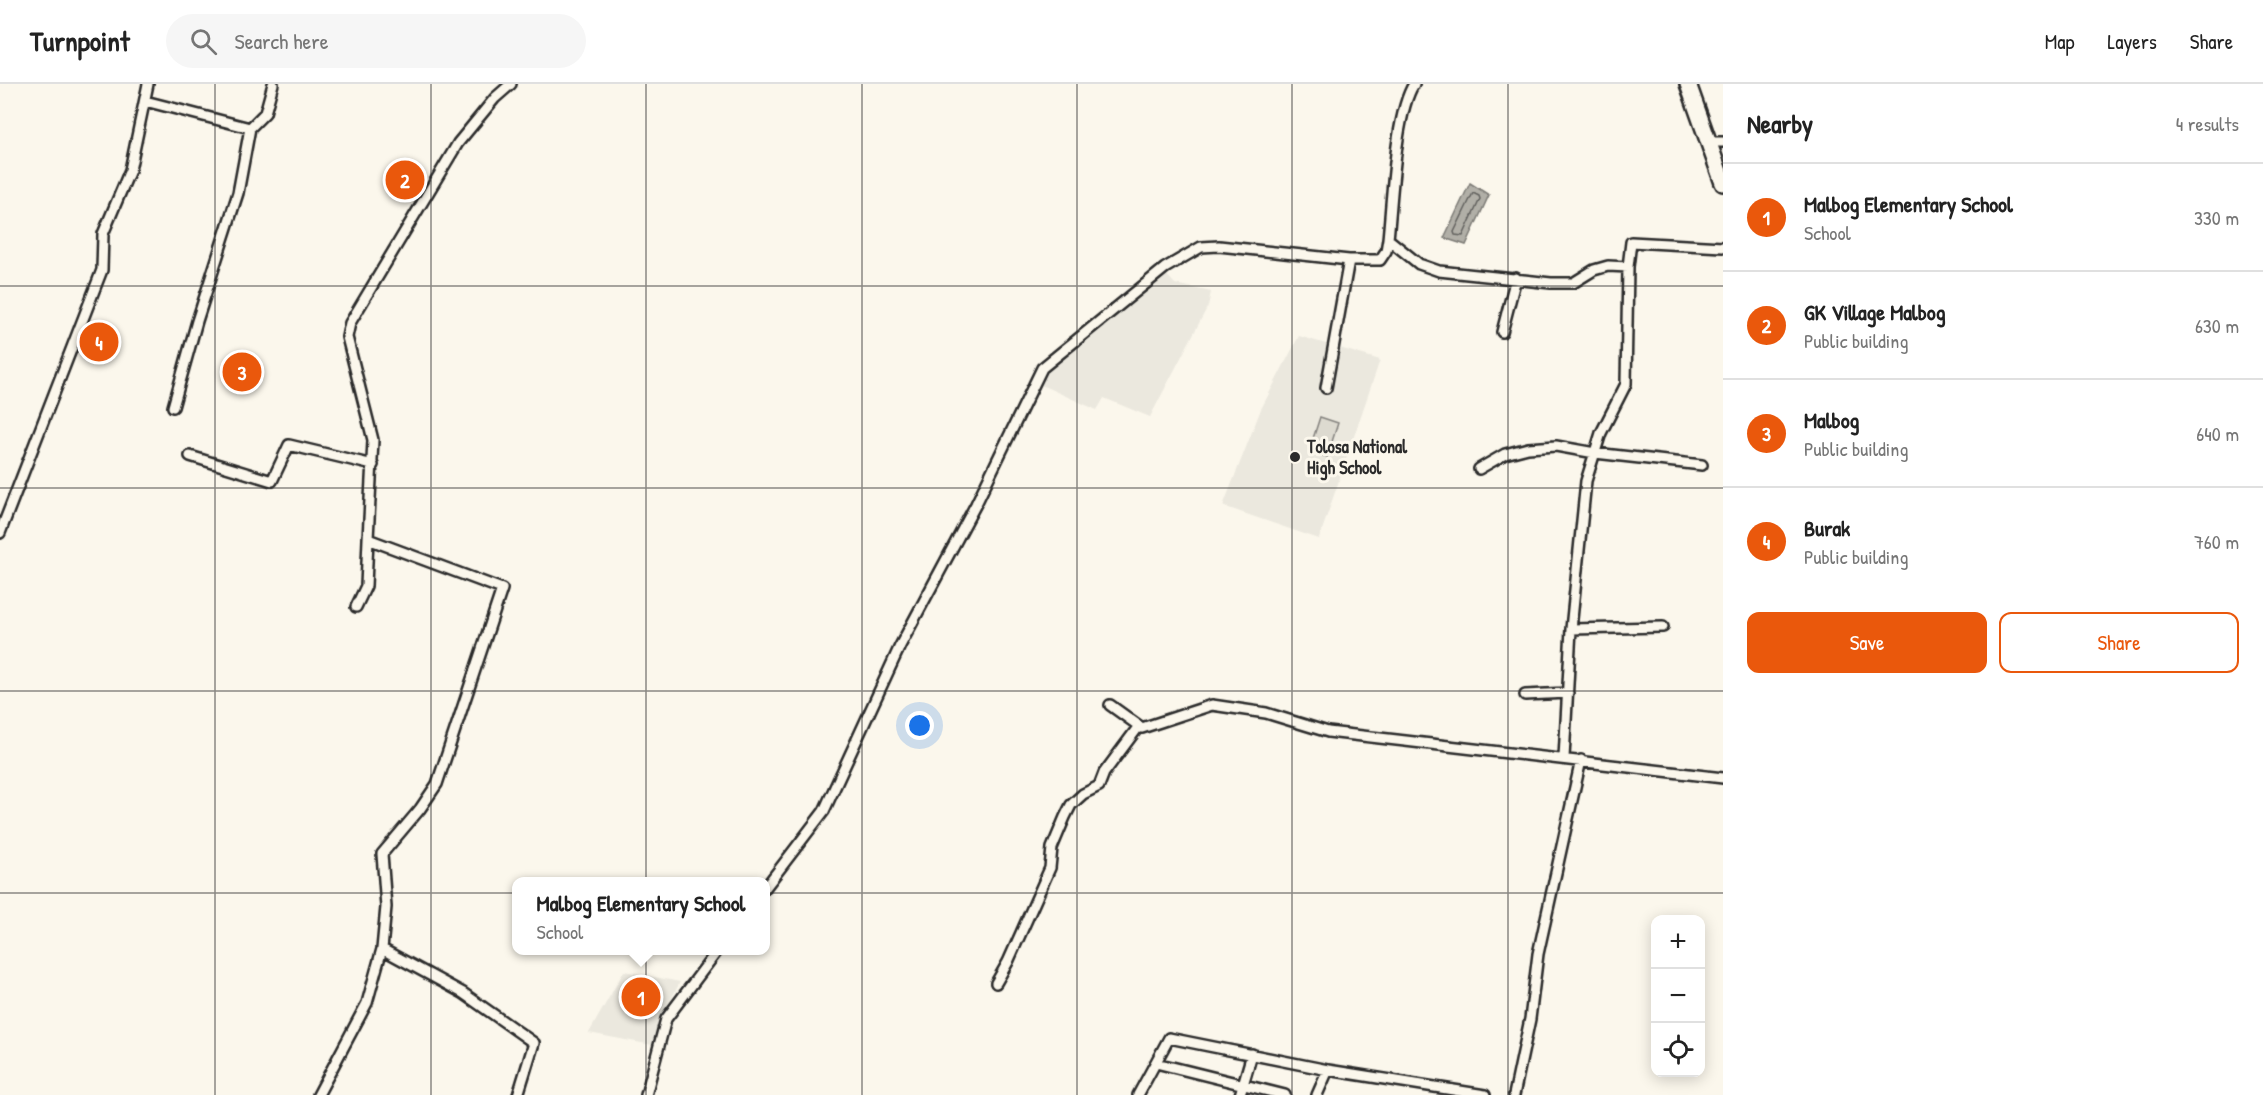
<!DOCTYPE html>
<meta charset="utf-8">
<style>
:root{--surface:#fff;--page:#f6f6f6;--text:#222;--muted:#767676;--line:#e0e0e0;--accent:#ea580c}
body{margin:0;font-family:"Patrick Hand",sans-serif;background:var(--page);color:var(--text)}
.controls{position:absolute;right:18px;bottom:18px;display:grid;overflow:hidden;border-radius:12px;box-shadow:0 3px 15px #0003}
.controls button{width:54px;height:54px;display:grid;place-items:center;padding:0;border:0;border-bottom:2px solid var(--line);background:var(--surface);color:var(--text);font:30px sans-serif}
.you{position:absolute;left:920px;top:642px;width:21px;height:21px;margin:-15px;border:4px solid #fff;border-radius:50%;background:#1a73e8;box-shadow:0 0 0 9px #1a73e833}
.badge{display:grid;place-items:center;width:39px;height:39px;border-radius:50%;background:var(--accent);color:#fff;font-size:20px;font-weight:700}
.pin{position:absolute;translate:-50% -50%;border:3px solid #fff;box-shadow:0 2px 6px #0006}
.popup{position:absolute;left:512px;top:793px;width:258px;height:78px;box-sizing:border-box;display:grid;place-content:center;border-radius:12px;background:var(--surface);filter:drop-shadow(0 2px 4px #0005);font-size:20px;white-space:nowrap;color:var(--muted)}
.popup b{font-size:22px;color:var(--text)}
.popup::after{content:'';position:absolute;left:50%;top:100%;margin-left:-12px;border:12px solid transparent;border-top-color:var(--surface)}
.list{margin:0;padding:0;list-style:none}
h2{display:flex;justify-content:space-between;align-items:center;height:78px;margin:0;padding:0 24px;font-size:26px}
h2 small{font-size:20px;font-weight:400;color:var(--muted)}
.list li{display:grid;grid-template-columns:39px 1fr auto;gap:18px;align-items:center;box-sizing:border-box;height:108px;padding:0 24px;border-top:2px solid var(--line)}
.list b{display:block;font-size:22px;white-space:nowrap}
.list p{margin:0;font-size:20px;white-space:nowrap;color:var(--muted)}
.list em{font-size:20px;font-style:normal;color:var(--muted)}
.actions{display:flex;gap:12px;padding:18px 24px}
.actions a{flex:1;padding:14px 0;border:2px solid var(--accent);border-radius:12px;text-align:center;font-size:21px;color:var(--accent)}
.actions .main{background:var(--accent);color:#fff}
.icon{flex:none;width:33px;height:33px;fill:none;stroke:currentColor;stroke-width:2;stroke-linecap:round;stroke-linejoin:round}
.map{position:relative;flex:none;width:1723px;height:1011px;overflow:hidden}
header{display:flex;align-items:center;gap:36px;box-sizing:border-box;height:84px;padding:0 30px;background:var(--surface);border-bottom:2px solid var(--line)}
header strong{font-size:28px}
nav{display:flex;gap:33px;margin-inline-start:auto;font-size:21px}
.search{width:420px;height:54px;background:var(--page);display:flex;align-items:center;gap:15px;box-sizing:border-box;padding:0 21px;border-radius:33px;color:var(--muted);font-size:22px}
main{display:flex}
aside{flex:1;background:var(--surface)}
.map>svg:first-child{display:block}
</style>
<header>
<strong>Turnpoint</strong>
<div class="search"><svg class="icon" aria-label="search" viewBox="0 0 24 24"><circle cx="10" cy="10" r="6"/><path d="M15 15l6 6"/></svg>Search here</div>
<nav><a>Map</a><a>Layers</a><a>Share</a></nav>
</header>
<main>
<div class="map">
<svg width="1723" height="1011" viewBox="0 0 1723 1011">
<rect width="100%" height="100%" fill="#fbf7ec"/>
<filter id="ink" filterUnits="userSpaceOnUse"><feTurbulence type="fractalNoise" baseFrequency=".0167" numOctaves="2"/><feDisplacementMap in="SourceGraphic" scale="12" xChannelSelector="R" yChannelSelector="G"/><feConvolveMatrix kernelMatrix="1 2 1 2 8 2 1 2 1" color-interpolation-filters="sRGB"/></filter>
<g filter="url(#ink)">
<path fill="#ebe8de" d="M 1165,189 L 1175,200 L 1211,208 L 1208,222 L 1150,333 L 1104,314 L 1097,326 L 1039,300 L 1045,286 Z
M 1299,252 L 1380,276 L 1319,455 L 1223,422 L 1261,325 Z
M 624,887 L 680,898 L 665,927 L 652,961 L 589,949 Z"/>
<path fill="#dddad0" stroke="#84827e" stroke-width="1.5" d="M 1320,333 L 1338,339 L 1327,373 L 1309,367 Z"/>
<path fill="#b1afa7" stroke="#7b7a75" stroke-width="1.5" d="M 1470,99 L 1489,111 L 1466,161 L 1444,154 Z"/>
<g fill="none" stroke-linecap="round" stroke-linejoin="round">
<path stroke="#61605d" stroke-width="1.5" d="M 1473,109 L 1479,112 L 1480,115 L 1463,152 L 1455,151 L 1454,148 Z"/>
<defs>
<path id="minor" d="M 511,0 L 495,14 L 458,59 L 350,239 L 347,253 L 373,356 L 368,455 L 502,505 L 437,700 L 420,725 L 382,770 L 386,823 L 382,865 L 463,909 L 534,959 L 518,1011
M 145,17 L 250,44 L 238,109 L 197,237 L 173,323
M 250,44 L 265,29 L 273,0
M 1708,58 L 1723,58
M 1388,155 L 1419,180 L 1439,187 L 1551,199 L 1573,199 L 1594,186 L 1608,182 L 1628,183
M 1502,248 L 1516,194
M 1326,304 L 1349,176
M 190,372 L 272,397 L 289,361 L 373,381
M 1479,385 L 1505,370 L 1528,364 L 1556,362 L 1595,369 L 1702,381
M 0,449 L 102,186 L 103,150 L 130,86 L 148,0
M 356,523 L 366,502 L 368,455
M 1571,545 L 1663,543
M 1525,611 L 1568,609
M 1110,621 L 1142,644 L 1212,621 L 1266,629 L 1328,648 L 1723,694
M 1564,674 L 1571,545 L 1586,397 L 1601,349 L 1626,300 L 1628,183 L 1631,158 L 1723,163
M 765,804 L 824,727 L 900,562 L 976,420 L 1042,284 L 1165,184 L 1201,163 L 1219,162 L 1349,176 L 1380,176 L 1386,167 L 1388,155 C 1392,118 1395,29 1414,0
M 996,899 L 1008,878 L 1050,784 L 1052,764 L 1065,733 L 1071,721 L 1083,710 L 1099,702 L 1104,689 L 1139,642
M 1156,979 L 1285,1011
M 318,1011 L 367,919 L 382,865
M 646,1011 L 666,935 L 718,866
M 1138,1011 L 1169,954 L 1328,986 L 1485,1011
M 1240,1011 L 1252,970
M 1317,1011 L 1328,986
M 1514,1011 L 1530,935 L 1538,870 L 1581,676"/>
<path id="trunk" d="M 1688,0 L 1723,99"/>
</defs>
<use href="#minor" stroke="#2b2b2b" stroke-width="14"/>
<use href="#trunk" stroke="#2b2b2b" stroke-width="20"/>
<use href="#minor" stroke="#fbf7ec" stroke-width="9"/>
<use href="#trunk" stroke="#fbf7ec" stroke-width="15"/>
</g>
</g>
<path fill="none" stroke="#2b2b2b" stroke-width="1.5" stroke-opacity="0.55" d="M 215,0 L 215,1011M 431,0 L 431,1011M 646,0 L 646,1011M 862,0 L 862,1011M 1077,0 L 1077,1011M 1292,0 L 1292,1011M 1508,0 L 1508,1011M 0,202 L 1723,202M 0,404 L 1723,404M 0,607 L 1723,607M 0,809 L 1723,809"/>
<circle fill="#2b2b2b" stroke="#fbf7ec" stroke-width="2" cx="1295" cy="373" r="6"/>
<g text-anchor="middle" stroke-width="6" stroke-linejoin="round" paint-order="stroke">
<g font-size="18" font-weight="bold" fill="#2b2b2b" stroke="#fbf7ec" text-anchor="start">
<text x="1307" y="369">Tolosa National<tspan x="1307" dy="21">High School</tspan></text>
</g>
</g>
</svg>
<div class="controls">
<button>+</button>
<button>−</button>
<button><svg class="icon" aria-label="locate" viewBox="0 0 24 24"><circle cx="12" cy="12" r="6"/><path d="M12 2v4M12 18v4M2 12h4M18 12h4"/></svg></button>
</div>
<div class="you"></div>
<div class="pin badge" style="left:641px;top:913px">1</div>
<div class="popup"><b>Malbog Elementary School</b>School</div>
<div class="pin badge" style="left:405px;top:96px">2</div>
<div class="pin badge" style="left:242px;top:288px">3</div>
<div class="pin badge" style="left:99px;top:258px">4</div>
</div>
<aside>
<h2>Nearby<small>4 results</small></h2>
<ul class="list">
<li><span class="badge">1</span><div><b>Malbog Elementary School</b><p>School</p></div><em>330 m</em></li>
<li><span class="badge">2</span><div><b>GK Village Malbog</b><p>Public building</p></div><em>630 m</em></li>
<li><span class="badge">3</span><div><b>Malbog</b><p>Public building</p></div><em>640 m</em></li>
<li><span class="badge">4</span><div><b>Burak</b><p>Public building</p></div><em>760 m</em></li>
</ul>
<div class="actions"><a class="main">Save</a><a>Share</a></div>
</aside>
</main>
